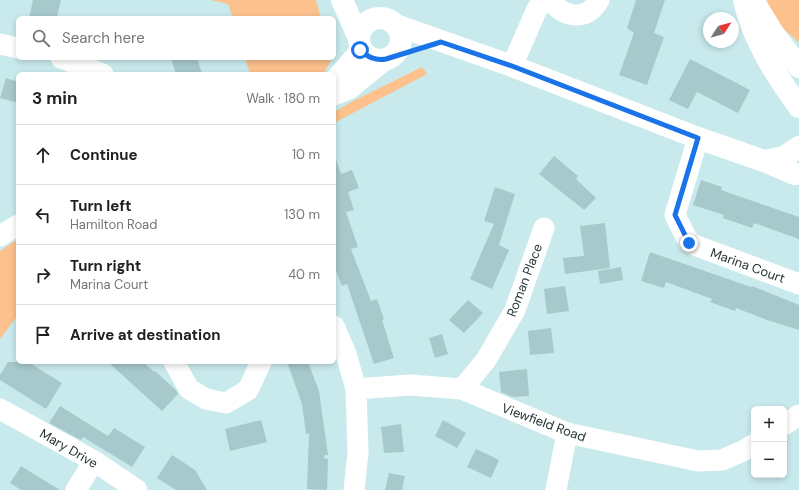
<!DOCTYPE html>
<meta charset="utf-8">
<style>
:root{--surface:#fff;--page:#f2f2f2;--text:#202124;--muted:#757577;--line:#e0e0e0}
body{margin:0;font-family:"DM Sans",sans-serif;background:var(--page);color:var(--text)}
.controls{position:absolute;right:12px;bottom:12px;display:grid;overflow:hidden;border-radius:6px;box-shadow:0 2px 6px #0003}
.controls button{width:36px;height:36px;display:grid;place-items:center;padding:0;border:0;border-bottom:1px solid var(--line);background:var(--surface);color:var(--text);font:20px sans-serif}
.compass{position:absolute;left:703px;top:12px;width:36px;height:36px;border-radius:50%;background:var(--surface);box-shadow:0 2px 6px #0003;rotate:54deg}
.stop{position:absolute;width:12px;height:12px;margin:-9px;border:3px solid #1a73e8;border-radius:50%;background:#fff}
.stop.end{background:#1a73e8;border-color:#fff;box-shadow:0 1px 4px #0008}
.list{margin:0;padding:0;list-style:none}
h2{display:flex;justify-content:space-between;align-items:center;height:52px;margin:0;padding:0 16px;font-size:17px}
h2 small{font-size:13px;font-weight:400;color:var(--muted)}
.list li{display:grid;grid-template-columns:26px 1fr auto;gap:12px;align-items:center;box-sizing:border-box;height:60px;padding:0 16px;border-top:1px solid var(--line)}
.list b{display:block;font-size:15px;white-space:nowrap}
.list p{margin:0;font-size:13px;white-space:nowrap;color:var(--muted)}
.list em{font-size:13px;font-style:normal;color:var(--muted)}
.icon{flex:none;width:22px;height:22px;fill:none;stroke:currentColor;stroke-width:2;stroke-linecap:round;stroke-linejoin:round}
.map{position:relative;flex:none;width:799px;height:490px;overflow:hidden}
.search{position:absolute;background:var(--surface);box-shadow:0 2px 6px #0003;left:16px;top:16px;width:320px;height:44px;display:flex;align-items:center;gap:10px;box-sizing:border-box;padding:0 14px;border-radius:6px;color:var(--muted);font-size:15px}
.panel{position:absolute;background:var(--surface);box-shadow:0 2px 6px #0003;left:16px;top:72px;width:320px;height:292px;border-radius:6px}
.map>svg:first-child{display:block}
</style>
<div class="map">
<svg width="799" height="490" viewBox="0 0 799 490">
<rect width="100%" height="100%" fill="#c8eaed"/>
<path fill="#fcc18d" d="M 211,0 L 316,0 L 321,18 L 233,18 L 228,4 Z
M 768,0 L 799,0 L 799,42 L 760,10 Z
M 245,58 L 332,58 L 332,59 L 323,74 L 250,74 Z
M 422,67 L 427,74 L 334,123 L 334,112 L 355,100 Z
M 18,239 L 18,315 L 0,339 L 0,251 Z"/>
<path fill="#a7c9cb" d="M 33,0 L 61,0 L 57,18 L 29,18 Z
M 636,0 L 665,0 L 654,33 L 664,37 L 647,85 L 619,75 L 634,33 L 627,28 Z
M 171,58 L 197,58 L 202,74 L 176,74 Z
M 690,59 L 750,90 L 738,113 L 697,92 L 688,109 L 669,100 Z
M 6,78 L 18,82 L 18,103 L 0,98 Z
M 554,156 L 578,176 L 576,179 L 596,198 L 584,210 L 539,174 Z
M 334,159 L 336,159 L 341,174 L 352,170 L 359,188 L 348,192 L 354,210 L 346,212 L 358,247 L 351,249 L 371,301 L 377,299 L 384,319 L 382,320 L 394,358 L 374,364 L 347,284 L 342,286 L 334,266 Z
M 701,180 L 722,187 L 721,190 L 799,217 L 799,239 L 754,223 L 752,228 L 723,218 L 724,215 L 693,205 Z
M 495,187 L 515,194 L 499,245 L 509,250 L 492,289 L 470,279 L 494,224 L 484,221 Z
M 605,223 L 610,268 L 565,274 L 563,258 L 584,256 L 580,226 Z
M 650,252 L 751,287 L 752,286 L 799,305 L 799,330 L 767,320 L 736,308 L 735,311 L 710,302 L 712,299 L 666,282 L 664,288 L 641,281 Z
M 621,267 L 623,280 L 600,284 L 598,271 Z
M 565,286 L 569,311 L 547,314 L 544,289 Z
M 468,300 L 483,313 L 464,333 L 449,320 Z
M 551,328 L 554,353 L 530,355 L 528,331 Z
M 442,334 L 448,354 L 435,358 L 429,338 Z
M 8,362 L 28,362 L 62,383 L 46,409 L 0,380 L 0,375 Z
M 108,362 L 143,362 L 154,372 L 155,371 L 176,390 L 178,394 L 162,411 Z
M 287,362 L 308,362 L 319,391 L 328,455 L 325,455 L 324,458 L 328,459 L 327,490 L 307,489 L 309,433 L 306,434 L 302,404 Z
M 527,369 L 529,396 L 513,397 L 501,392 L 499,372 Z
M 60,406 L 108,436 L 114,428 L 145,447 L 132,467 L 83,437 L 81,440 L 49,423 Z
M 261,420 L 267,442 L 230,451 L 225,429 Z
M 443,420 L 466,433 L 457,448 L 435,436 Z
M 401,424 L 404,452 L 384,453 L 381,427 Z
M 476,449 L 499,460 L 491,478 L 467,467 Z
M 172,455 L 195,470 L 207,490 L 176,490 L 157,478 Z
M 21,466 L 60,490 L 21,490 L 10,483 Z
M 389,473 L 405,476 L 402,490 L 385,490 Z"/>
<g fill="none" stroke-linecap="round" stroke-linejoin="round">
<path stroke="#fff" stroke-width="21" d="M 552,0 C 558,13 575,19 588,12 C 593,9 596,5 599,0
M 0,44 L 18,48
M 61,58 L 103,74
M 512,66 L 537,9 L 545,0
M 334,81 L 361,50
M 334,95 L 349,89 L 386,59
M 698,138 L 675,215 L 689,243 L 799,284
M 0,236 L 18,225
M 334,326 L 346,354 L 356,389 L 358,452 L 354,490
M 174,362 L 189,389 L 206,399 L 226,403 L 248,390 L 261,362
M 356,389 L 410,385 L 462,389 L 567,433 L 698,461 L 722,460 L 743,451 L 754,444
M 462,389 L 486,360 L 515,310 L 544,228
M 0,409 L 94,461 L 137,490
M 784,425 L 799,415
M 76,490 L 94,461
M 556,490 L 567,433"/>
<path stroke="#fff" stroke-width="22" d="M359 39a21 21 0 1 1 42 0a21 21 0 1 1-42 0Z
M 396,25 L 512,66 L 698,138 L 764,161 L 795,174 L 799,174
M 764,161 L 784,157 L 799,147"/>
<path stroke="#fff" stroke-width="22" d="M 342,0 L 358,36
M 744,0 C 753,40 775,74 799,107
M 753,0 L 773,33 L 799,67"/>
</g>
<g fill="none" stroke-linecap="round" stroke-linejoin="round">
<path stroke="#1a73e8" stroke-width="5" d="M 360,50 C 368,57 375,61 386,59 L 441,42 L 512,66 L 698,138 L 675,215 L 689,243"/>
</g>
<g text-anchor="middle" stroke-width="3.5" stroke-linejoin="round" paint-order="stroke">
<g font-size="13" fill="#253233" stroke="#fff">
<text transform="translate(748 265) rotate(20)" y="5">Marina Court</text>
<text transform="translate(524 280) rotate(-69)" y="5">Roman Place</text>
<text transform="translate(544 422) rotate(20)" y="5">Viewfield Road</text>
<text transform="translate(69 448) rotate(30)" y="5">Mary Drive</text>
</g>
</g>
</svg>
<div class="controls">
<button>+</button>
<button>−</button>
</div>
<svg class="compass" viewBox="-18 -18 36 36"><path d="M0-13l5 13h-10z" fill="#e53935"/><path d="M0 13l5-13h-10z" fill="#757577"/></svg>
<div class="stop" style="left:360px;top:50px"></div>
<div class="stop end" style="left:689px;top:243px"></div>
<div class="search"><svg class="icon" aria-label="search" viewBox="0 0 24 24"><circle cx="10" cy="10" r="6"/><path d="M15 15l6 6"/></svg>Search here</div>
<section class="panel">
<h2>3 min<small>Walk · 180 m</small></h2>
<ul class="list">
<li><svg class="icon" aria-label="ahead" viewBox="0 0 24 24"><path d="M12 20V5M6 11l6-6 6 6"/></svg><div><b>Continue</b></div><em>10 m</em></li>
<li><svg class="icon" aria-label="left" viewBox="0 0 24 24"><path d="M17 20v-9H6M10 6l-5 5 5 5"/></svg><div><b>Turn left</b><p>Hamilton Road</p></div><em>130 m</em></li>
<li><svg class="icon" aria-label="right" viewBox="0 0 24 24"><path d="M7 20v-9h11M14 6l5 5-5 5"/></svg><div><b>Turn right</b><p>Marina Court</p></div><em>40 m</em></li>
<li><svg class="icon" aria-label="arrive" viewBox="0 0 24 24"><path d="M6 21V4h12l-3 4 3 4H6"/></svg><div><b>Arrive at destination</b></div></li>
</ul>
</section>
</div>
